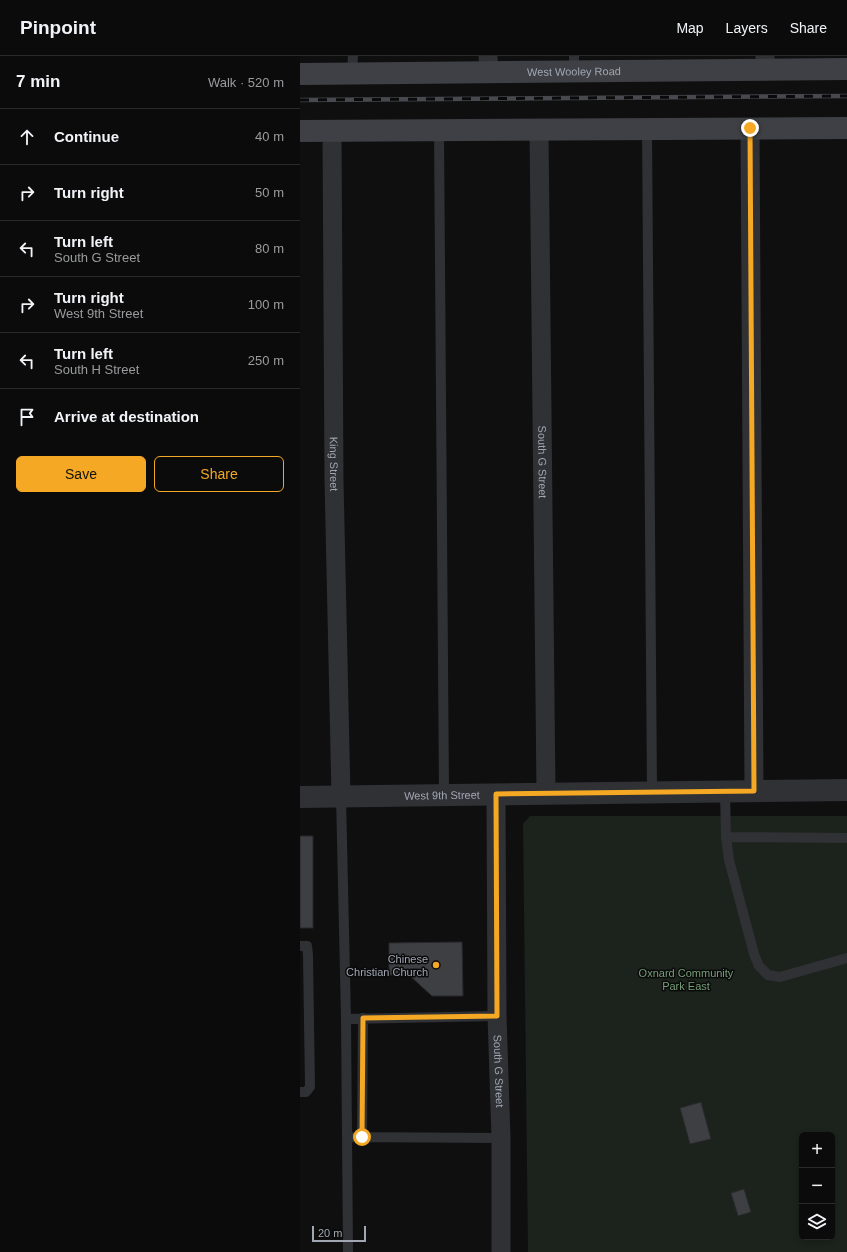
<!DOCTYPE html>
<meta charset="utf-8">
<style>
:root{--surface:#0b0b0c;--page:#141415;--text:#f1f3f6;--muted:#9a9b9d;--line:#2b2b2d;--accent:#f5a823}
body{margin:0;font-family:Arial,sans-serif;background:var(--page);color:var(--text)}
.controls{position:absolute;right:12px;bottom:12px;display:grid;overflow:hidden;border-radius:6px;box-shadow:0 2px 6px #0003}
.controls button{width:36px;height:36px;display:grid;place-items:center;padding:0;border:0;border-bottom:1px solid var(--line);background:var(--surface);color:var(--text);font:20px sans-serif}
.scale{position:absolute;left:12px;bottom:10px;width:54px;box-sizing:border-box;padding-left:4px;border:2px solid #a0a6b2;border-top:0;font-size:11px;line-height:14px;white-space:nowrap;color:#a0a6b2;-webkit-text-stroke:3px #0a0a0b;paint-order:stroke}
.stop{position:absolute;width:12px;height:12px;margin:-9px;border:3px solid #f5a823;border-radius:50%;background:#fff}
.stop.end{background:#f5a823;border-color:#fff;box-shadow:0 1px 4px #0008}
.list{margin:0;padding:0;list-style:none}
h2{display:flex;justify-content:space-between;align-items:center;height:52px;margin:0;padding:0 16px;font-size:17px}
h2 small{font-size:13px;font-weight:400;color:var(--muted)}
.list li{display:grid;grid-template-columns:26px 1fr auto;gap:12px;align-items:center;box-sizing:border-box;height:56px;padding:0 16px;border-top:1px solid var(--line)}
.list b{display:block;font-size:15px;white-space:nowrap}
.list p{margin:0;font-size:13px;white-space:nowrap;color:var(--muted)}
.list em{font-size:13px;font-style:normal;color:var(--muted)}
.actions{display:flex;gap:8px;padding:12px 16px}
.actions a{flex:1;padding:9px 0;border:1px solid var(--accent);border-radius:6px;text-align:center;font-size:14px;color:var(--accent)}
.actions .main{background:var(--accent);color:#111}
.icon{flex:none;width:22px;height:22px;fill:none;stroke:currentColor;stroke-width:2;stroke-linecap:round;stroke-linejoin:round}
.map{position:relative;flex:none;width:547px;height:1196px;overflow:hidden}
header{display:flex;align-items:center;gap:24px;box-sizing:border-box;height:56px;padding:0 20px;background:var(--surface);border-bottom:1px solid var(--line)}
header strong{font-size:19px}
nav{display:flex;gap:22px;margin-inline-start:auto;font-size:14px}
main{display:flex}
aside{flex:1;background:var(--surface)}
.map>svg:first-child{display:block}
</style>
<header>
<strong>Pinpoint</strong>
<nav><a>Map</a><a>Layers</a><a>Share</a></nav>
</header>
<main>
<aside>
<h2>7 min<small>Walk · 520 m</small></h2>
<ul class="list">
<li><svg class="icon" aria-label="ahead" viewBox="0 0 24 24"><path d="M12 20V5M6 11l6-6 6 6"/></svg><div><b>Continue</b></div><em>40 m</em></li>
<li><svg class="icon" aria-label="right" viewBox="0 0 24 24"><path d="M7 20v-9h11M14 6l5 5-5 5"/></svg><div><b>Turn right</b></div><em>50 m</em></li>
<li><svg class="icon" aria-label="left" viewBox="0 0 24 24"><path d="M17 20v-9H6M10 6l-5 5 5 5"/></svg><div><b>Turn left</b><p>South G Street</p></div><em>80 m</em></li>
<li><svg class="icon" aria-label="right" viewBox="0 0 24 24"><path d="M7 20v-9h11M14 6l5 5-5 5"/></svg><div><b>Turn right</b><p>West 9th Street</p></div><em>100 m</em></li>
<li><svg class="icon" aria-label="left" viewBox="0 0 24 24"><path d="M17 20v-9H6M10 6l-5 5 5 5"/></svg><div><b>Turn left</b><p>South H Street</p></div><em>250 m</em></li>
<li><svg class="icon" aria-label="arrive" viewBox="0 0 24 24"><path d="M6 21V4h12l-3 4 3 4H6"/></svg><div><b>Arrive at destination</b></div></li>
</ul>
<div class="actions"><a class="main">Save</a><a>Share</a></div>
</aside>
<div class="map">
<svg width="547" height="1196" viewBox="0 0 547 1196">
<rect width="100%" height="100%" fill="#0f0f10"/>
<path fill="#1b231c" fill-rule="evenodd" d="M 230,760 L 547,760 L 547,1196 L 228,1196 L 223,768 ZM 502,1079 L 532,1079 L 532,1181 L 502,1181 Z"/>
<path fill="#3e3f43" stroke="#29292c" d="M 0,780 L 13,780 L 13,872 L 0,872 Z
M 162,886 L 163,940 L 132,940 L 109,919 L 89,919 L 89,887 Z
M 401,1046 L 411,1083 L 390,1088 L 380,1052 Z
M 444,1133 L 451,1156 L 438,1160 L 431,1137 Z"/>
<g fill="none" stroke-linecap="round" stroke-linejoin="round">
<path stroke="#303135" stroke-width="10" d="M 274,16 L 274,0
M 52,18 L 53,0
M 347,73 L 352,736
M 139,75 L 144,738
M 425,736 L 426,781 L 429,804 L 454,898 L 459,910 L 468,919 L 480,921 L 547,902
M 41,740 L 46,963 L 48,1196
M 426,781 L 547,782
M 0,890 L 7,890 L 8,899 L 10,1031 L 6,1036 L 0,1036
M 46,963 L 197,960
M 47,1081 L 201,1082
M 62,1081 L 63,962"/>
<g stroke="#303135" stroke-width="19">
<path d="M 188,0 L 189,17"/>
<path d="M 465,0 L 465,15"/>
<path d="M 450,72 L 454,735"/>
<path id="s1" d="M 239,74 L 246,737"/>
<path id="s2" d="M 32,75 L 34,424 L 41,740"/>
<path id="s3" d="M 196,738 L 197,960 L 201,1082 L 201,1196"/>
</g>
<path stroke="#303135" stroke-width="22" id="s4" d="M 0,741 L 547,734"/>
<g stroke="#3e4045" stroke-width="22">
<path id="s5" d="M 0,18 L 547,13"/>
<path d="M 0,75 L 547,72"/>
</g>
<defs>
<path id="rail" d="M 0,44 L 547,40"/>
</defs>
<use href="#rail" stroke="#47494e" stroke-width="4.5"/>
<use href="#rail" stroke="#0a0a0b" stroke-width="3" stroke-dasharray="9" stroke-linecap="butt"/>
</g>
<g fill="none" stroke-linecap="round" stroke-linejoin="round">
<path stroke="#f5a823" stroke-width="5" d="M 62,1081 L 63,962 L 197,960 L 196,738 L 454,735 L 450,72"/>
</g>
<circle fill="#f5a823" stroke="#0a0a0b" stroke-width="1.5" cx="136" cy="909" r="4"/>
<g text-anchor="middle" stroke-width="3" stroke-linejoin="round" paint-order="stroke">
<g font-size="11" fill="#a0a6b2" stroke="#0a0a0b">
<text dy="4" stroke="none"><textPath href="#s5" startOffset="274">West Wooley Road</textPath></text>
<text dy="4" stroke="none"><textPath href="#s1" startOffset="332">South G Street</textPath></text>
<text dy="4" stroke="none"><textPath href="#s2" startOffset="333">King Street</textPath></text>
<text dy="4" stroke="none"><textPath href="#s4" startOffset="142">West 9th Street</textPath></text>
<text dy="4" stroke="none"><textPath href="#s3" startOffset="277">South G Street</textPath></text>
</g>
<g font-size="11" fill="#a0a6b2" stroke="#0a0a0b" text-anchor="end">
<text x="128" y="907">Chinese<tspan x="128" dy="13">Christian Church</tspan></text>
</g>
<g font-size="11" fill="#769e77" stroke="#0a0a0b">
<text x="386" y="921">Oxnard Community<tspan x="386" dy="13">Park East</tspan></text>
</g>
</g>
</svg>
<div class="controls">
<button>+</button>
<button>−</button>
<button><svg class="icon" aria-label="layers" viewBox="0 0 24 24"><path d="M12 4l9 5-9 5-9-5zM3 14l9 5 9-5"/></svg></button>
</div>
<div class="scale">20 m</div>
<div class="stop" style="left:62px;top:1081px"></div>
<div class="stop end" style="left:450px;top:72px"></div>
</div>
</main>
